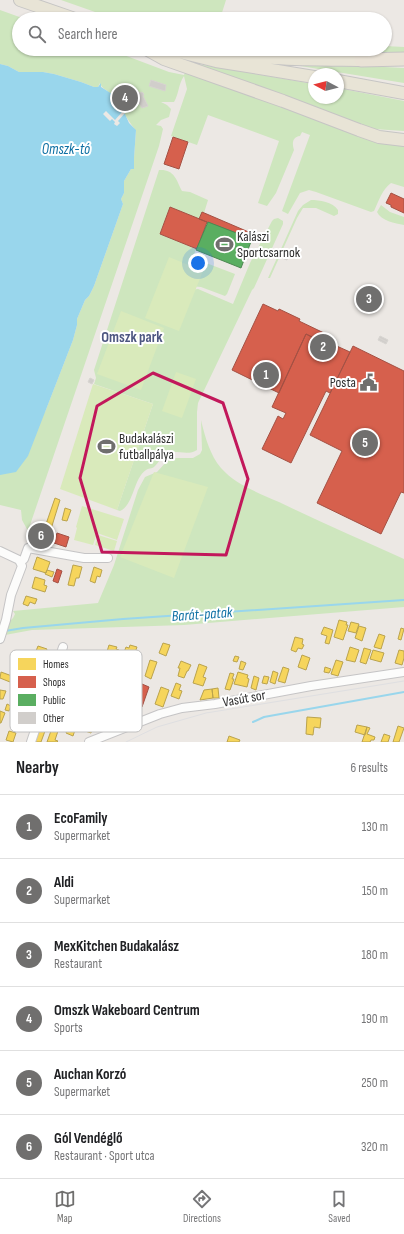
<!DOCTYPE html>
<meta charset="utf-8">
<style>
:root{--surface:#fff;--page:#f6f6f6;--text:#202124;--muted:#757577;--line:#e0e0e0;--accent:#706f6e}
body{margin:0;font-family:"Sofia Sans Condensed",sans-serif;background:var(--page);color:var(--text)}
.compass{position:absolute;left:308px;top:68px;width:36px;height:36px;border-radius:50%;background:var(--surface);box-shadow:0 1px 3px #0004;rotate:277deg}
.you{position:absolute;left:198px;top:263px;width:14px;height:14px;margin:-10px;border:3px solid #fff;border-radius:50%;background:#1a73e8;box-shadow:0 0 0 6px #1a73e833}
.badge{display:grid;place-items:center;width:26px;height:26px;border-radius:50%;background:var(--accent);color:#fff;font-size:13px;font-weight:700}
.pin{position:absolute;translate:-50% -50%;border:2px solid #fff;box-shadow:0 1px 4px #0006}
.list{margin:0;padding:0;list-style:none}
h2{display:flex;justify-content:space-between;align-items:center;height:52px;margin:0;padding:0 16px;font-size:17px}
h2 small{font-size:13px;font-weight:400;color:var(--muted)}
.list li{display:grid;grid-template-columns:26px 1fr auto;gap:12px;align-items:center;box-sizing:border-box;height:64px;padding:0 16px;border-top:1px solid var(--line)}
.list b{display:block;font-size:15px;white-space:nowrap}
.list p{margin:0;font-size:13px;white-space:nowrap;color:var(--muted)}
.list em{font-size:13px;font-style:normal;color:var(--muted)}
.icon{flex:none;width:22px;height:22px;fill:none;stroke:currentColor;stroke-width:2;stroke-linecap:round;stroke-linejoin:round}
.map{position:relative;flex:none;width:404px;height:742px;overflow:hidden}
.search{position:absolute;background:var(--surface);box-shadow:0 1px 3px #0004;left:12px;right:12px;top:12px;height:44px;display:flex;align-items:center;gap:10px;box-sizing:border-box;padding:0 14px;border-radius:22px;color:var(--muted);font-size:15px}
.sheet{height:436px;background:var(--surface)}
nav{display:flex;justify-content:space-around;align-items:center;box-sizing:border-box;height:56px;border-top:1px solid var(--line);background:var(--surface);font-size:11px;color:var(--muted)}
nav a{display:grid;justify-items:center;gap:2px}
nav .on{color:var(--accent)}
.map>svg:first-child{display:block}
</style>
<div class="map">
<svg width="404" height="742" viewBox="0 0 404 742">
<rect width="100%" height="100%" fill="#ece8e4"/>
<path fill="#cee6be" d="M 61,0 L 226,0 L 220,19 L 115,19 Z
M 0,10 L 25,19 L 19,19 L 19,49 L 108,49 L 169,72 L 184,75 L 186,70 L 404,146 L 404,187 L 391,183 C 382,190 379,200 374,211 L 371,212 L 316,192 L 309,190 L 300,193 L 288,214 L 282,211 L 310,135 L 302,132 L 300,136 C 292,137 292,144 294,150 L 276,193 L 267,206 L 258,203 L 279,141 L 208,115 L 197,145 L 171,136 L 187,89 L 184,76 C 178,85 179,94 174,102 L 161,102 L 167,105 L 171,109 L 169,117 L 161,120 L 156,125 L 161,126 L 163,129 L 159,146 L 28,531 L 22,520 L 21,510 L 0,505 L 0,454 L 45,412 L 73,340 L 77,325 L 77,319 L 85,300 L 89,296 L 94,286 L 123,204 L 121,199 L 124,193 L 124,181 L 131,169 L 134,169 L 134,158 L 136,131 C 130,123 125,115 120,107 C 117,103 115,97 111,94 C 107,90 102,89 100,83 L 98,87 L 94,87 L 81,82 L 54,74 L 43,72 L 19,72 L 8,66 L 0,64 Z
M 385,46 L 404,47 L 404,55 L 277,53 L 244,49 L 385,49 Z
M 270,61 L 404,68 L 404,83 L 282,63 Z
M 192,63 L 314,84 L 314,98 L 338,98 L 338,88 L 404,101 L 404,131 L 374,129 L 361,126 Z
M 159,170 C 174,169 176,179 182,191 L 190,192 L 208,200 L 204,213 L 202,212 L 199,219 L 170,207 L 160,234 L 196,249 L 193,258 L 235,274 L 227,294 L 225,296 L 201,287 L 190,286 L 191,290 L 198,289 L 233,304 L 250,263 L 272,221 L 274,219 L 278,218 L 283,221 L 283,224 L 254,288 L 252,290 L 198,403 L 197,412 L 197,450 C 189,456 176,450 167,453 C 161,456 159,463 154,467 C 152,469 148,468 146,470 C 133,479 134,505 120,511 L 117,510 L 153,404 L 94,384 L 96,378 L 94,370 Z
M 311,200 C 319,200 333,202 338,210 L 338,214 L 334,216 L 316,208 L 303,208 L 297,218 L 270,278 L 268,278 L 298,211 L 303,205 Z
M 381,205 L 390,212 L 404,217 L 404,225 C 395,223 381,221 377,212 Z
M 201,420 C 205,437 210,455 221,468 C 236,485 259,493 279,502 C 320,522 362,540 404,559 L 404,607 L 184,625 L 32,630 L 5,635 L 9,622 L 13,618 L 15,614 L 13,611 L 98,603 L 114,565 L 138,490 L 145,477 L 157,472 L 168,460 L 173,458 L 193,458 L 200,454 L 202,450 Z"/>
<path fill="#d9eabb" d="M 169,257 L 203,271 L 179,331 L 145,318 Z
M 121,311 L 164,328 L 141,390 L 97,374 Z
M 176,372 L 196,379 L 182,418 L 162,411 Z
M 93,384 L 153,404 L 117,510 L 60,489 Z
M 154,472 L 208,487 L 174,578 L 120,557 Z
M 82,506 L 124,519 L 117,540 L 97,533 L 93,545 L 74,540 L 77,528 L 76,527 Z
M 98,535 L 117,541 L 114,551 L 95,545 Z"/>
<path fill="#99d6ec" d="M 0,64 L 8,66 L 19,72 L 43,72 L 54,74 L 81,82 L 94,87 L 98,87 L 101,83 L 101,87 L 112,94 L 121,109 L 125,114 L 129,123 L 136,130 L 134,158 L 134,169 L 131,169 L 124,181 L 124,193 L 121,199 L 123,204 L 94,286 L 89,296 L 85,300 L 77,319 L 77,325 L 73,340 L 28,456 L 16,472 L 0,475 Z"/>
<path fill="#ece8e4" d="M 106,111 L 115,120 L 123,111 L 125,113 L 118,121 L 120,123 L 117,126 L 114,124 L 115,122 L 112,119 L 110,121 L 103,114 Z"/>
<path fill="#f6d55c" stroke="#baa34e" d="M 55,498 L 60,500 L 51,529 L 45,527 Z
M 65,508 L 71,510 L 67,521 L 62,520 Z
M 37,557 L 50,562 L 46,573 L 33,569 Z
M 73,565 L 82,567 L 79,578 L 76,578 L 74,586 L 68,585 Z
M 94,567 L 102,570 L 100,577 L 97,576 L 95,583 L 90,581 Z
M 47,570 L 54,572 L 52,577 L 45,574 Z
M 35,577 L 45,580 L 44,585 L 47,586 L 45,592 L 32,588 Z
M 26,596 L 37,599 L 35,604 L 30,602 L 28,606 L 23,604 Z
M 339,620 L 347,622 L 346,625 L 348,625 L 343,640 L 334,637 Z
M 351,622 L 359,624 L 356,633 L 348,631 Z
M 359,626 L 366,628 L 362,641 L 355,638 Z
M 324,627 L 333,630 L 329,644 L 325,643 L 327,636 L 321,634 Z
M 401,628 L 404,629 L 401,640 L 398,639 Z
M 379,634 L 385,636 L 381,649 L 374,647 Z
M 295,637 L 303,639 L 302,644 L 304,645 L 302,649 L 298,648 L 296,652 L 291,650 Z
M 163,643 L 170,645 L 166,656 L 159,653 Z
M 109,645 L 117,647 L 116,649 L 119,650 L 117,658 L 113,657 L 112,660 L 105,658 Z
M 130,645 L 137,647 L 133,658 L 128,657 L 126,662 L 121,660 L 126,647 L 129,648 Z
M 38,646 L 47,649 L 45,654 L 50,656 L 48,661 L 43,659 L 41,665 L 32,661 Z
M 350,647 L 359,650 L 355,662 L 346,660 Z
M 364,648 L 371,650 L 366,664 L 360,662 Z
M 373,650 L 384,653 L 381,662 L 370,659 Z
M 399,650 L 404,651 L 404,658 L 402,665 L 395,663 Z
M 302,655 L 310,658 L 306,670 L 298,667 Z
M 235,656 L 239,657 L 237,662 L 233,661 Z
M 150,660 L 157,662 L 151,679 L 145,676 Z
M 336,660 L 343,662 L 338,676 L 331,674 Z
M 181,661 L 191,665 L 188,671 L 187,671 L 184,678 L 178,676 L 180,668 L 178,668 Z
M 241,661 L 246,663 L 243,670 L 239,669 Z
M 199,664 L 207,667 L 203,677 L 206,678 L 203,686 L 193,683 Z
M 283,667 L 289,669 L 285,683 L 278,681 Z
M 325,667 L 331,669 L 329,673 L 324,672 Z
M 273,671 L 278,673 L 275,684 L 270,682 Z
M 1,672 L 12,676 L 10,682 L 0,678 Z
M 238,672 L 248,675 L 247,678 L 249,679 L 247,687 L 234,684 Z
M 230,673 L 234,674 L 232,679 L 234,679 L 230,690 L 225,689 Z
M 254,676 L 259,678 L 256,690 L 251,688 Z
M 264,676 L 269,677 L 267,684 L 262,683 Z
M 176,683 L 181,685 L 179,690 L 182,691 L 179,699 L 171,696 Z
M 161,687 L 169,690 L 163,707 L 155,704 Z
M 218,688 L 219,698 L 213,698 L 212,689 Z
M 212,689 L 213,698 L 200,700 L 204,690 Z
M 0,690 L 6,691 L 3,699 L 0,699 Z
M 7,704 L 11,706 L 9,711 L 5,710 Z
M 89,707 L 98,710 L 91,733 L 82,730 Z
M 0,711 L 5,713 L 1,723 L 0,723 Z
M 57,714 L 63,716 L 55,740 L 58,741 L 57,742 L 47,742 Z
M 307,717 L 321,718 L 320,728 L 314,727 L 313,735 L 306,734 Z
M 70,722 L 77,724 L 73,736 L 66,733 Z
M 357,725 L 367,727 L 365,735 L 355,732 Z
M 398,726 L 404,728 L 399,742 L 393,742 Z
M 367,727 L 370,728 L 367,734 L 375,737 L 374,740 L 371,740 L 370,742 L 362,742 Z
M 39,729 L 45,731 L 41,742 L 34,742 Z
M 9,731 L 16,733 L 13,742 L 6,740 Z
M 384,734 L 390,736 L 388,742 L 381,742 Z
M 229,736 L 240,740 L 239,742 L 227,742 Z"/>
<path fill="#d6604d" stroke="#a45144" d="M 173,137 L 188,142 L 179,169 L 164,164 Z
M 391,193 L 404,199 L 404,213 L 391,207 L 391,205 L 386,203 Z
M 170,207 L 207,222 L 197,249 L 160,234 Z
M 202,212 L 251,233 L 249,238 L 199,219 Z
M 370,291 L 374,293 L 368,306 L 364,305 Z
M 263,304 L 278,311 L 279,309 L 300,319 L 299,321 L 324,333 L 320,341 L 306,334 L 279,393 L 232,370 Z
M 306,334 L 320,341 L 321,339 L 350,352 L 330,393 L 326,391 L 291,463 L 262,449 L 278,416 L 283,419 L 286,413 L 272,407 Z
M 353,346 L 404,371 L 404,493 L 401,492 L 381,534 L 317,503 L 342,451 L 310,435 Z
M 40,526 L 50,530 L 44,545 L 34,542 Z
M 57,533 L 69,537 L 66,547 L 54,543 Z
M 57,569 L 62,571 L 58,583 L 53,581 Z
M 142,684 L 149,687 L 142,707 L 135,705 Z"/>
<path fill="#5aae61" stroke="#4d8852" d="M 119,87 L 129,90 L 127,101 L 117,98 Z
M 208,222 L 252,239 L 241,268 L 196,250 Z"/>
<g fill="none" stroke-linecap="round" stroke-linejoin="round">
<path stroke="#99d6ec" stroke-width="2" d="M 5,631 L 23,628 L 123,619 L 404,600
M 253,722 L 264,717 L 275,715 L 404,692"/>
</g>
<path fill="#d1cecb" stroke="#d7d4d0" d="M 151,80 L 166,85 L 165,91 L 149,86 Z
M 132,86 L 134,87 L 133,89 L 140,93 L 142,92 L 144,94 L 143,96 L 148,106 L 142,108 L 137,100 L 129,97 L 131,92 L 130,91 Z
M 287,249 L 291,251 L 287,260 L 282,258 Z
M 380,336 L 388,340 L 387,342 L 379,338 Z
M 379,338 L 387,342 L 386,344 L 378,340 Z
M 90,378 L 94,380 L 92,384 L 88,382 Z"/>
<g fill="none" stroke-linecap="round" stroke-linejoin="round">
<defs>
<path id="minor" d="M 0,551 L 19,560 L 20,562
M 0,639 L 6,620 L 11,595 L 22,566 L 20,562 L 24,559 L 28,548 L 84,558 L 108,558
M 31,742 L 63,647
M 89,742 L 160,714 L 182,708 L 215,704 L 311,686 L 404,672"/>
<path id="primary" d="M 20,0 L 75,19
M 146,49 L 164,59 L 283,101 L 359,130 L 379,137 L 404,140
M 168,49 L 216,61 L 314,77
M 209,49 C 262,61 316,59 371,60
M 338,81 L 404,93"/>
<path id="trunk" d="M 361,60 L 404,59"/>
</defs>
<use href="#minor" stroke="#c5c4c5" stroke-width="10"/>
<use href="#primary" stroke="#c6c5c4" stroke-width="14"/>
<use href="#trunk" stroke="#c6c5c4" stroke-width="15"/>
<use href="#minor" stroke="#fcfcfb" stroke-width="8"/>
<use href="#primary" stroke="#e8e4d6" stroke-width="12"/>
<use href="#trunk" stroke="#e9e2d6" stroke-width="13"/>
<path stroke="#dfdfe1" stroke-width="1" d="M 126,742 L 157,727 L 206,713 L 404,681"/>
</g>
<path fill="none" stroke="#c2185b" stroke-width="3" stroke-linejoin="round" d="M 153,373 L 223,403 L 248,479 L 226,555 L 102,552 L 80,478 L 97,406 Z"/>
<defs>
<symbol id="stadium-bare" viewBox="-9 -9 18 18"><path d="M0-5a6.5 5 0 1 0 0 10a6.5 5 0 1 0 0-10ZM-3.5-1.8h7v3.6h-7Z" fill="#706f6e" stroke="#fff" stroke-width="2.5" paint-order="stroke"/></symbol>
<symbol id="civic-bare" viewBox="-9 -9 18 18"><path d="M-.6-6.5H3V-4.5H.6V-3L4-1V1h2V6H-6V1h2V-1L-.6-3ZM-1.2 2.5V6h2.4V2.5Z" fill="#706f6e" stroke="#fff" stroke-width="2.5" paint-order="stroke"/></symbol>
</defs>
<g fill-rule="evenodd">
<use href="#stadium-bare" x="212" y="232" width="25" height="25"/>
<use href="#civic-bare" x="356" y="370" width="25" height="25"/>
<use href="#stadium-bare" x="94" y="434" width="25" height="25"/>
</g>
<g text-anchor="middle" stroke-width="4" stroke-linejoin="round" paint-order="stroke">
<g font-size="14" fill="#2e2e2e" stroke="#fff" text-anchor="start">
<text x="237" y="241">Kalászi<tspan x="237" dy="16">Sportcsarnok</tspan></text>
<text x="356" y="387" text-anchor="end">Posta</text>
<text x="119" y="443">Budakalászi<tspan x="119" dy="16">futballpálya</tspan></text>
</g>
<g font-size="14" fill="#2e2e2e" stroke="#fff">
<text transform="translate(244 698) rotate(-10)" y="5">Vasút sor</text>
</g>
<g font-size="15" font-style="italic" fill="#0d6fa3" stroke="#fff">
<text x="66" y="154">Omszk-tó</text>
<text transform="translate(202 614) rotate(-4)" y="5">Barát-patak</text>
</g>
<g font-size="15" font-weight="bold" fill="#4d5680" stroke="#fff">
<text x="132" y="342">Omszk park</text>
</g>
</g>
<rect x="10" y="650" width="132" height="82" rx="6" fill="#fff" stroke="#c0c0c0" stroke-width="1"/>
<rect x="18" y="658" width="18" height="12" fill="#f6d55c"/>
<rect x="18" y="676" width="18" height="12" fill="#d6604d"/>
<rect x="18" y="694" width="18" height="12" fill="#5aae61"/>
<rect x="18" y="712" width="18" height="12" fill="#d1cecb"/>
<g font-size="11" fill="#2e2e2e">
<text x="43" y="668">Homes</text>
<text x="43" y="686">Shops</text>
<text x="43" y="704">Public</text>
<text x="43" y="722">Other</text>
</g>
</svg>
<svg class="compass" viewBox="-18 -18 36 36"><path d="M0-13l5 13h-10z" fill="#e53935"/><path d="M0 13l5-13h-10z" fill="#757577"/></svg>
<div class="you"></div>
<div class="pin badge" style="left:266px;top:375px">1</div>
<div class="pin badge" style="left:323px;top:347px">2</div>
<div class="pin badge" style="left:369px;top:299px">3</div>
<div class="pin badge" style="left:125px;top:98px">4</div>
<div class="pin badge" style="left:365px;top:443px">5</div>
<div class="pin badge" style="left:41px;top:536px">6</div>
<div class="search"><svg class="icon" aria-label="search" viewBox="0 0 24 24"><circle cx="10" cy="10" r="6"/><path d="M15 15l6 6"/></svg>Search here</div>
</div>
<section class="sheet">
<h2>Nearby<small>6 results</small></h2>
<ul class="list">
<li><span class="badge">1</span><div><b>EcoFamily</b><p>Supermarket</p></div><em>130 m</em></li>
<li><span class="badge">2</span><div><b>Aldi</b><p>Supermarket</p></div><em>150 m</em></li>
<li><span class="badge">3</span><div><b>MexKitchen Budakalász</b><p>Restaurant</p></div><em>180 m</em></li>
<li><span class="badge">4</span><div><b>Omszk Wakeboard Centrum</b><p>Sports</p></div><em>190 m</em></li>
<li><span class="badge">5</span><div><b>Auchan Korzó</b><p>Supermarket</p></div><em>250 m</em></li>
<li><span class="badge">6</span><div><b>Gól Vendéglő</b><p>Restaurant · Sport utca</p></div><em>320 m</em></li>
</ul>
</section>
<nav>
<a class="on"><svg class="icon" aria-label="map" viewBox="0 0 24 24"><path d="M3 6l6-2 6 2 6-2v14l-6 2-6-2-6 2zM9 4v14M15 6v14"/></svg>Map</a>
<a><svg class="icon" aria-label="directions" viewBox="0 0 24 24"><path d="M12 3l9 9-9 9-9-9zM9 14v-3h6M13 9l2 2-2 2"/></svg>Directions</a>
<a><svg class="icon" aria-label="saved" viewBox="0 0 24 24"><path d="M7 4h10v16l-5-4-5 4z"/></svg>Saved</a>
</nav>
